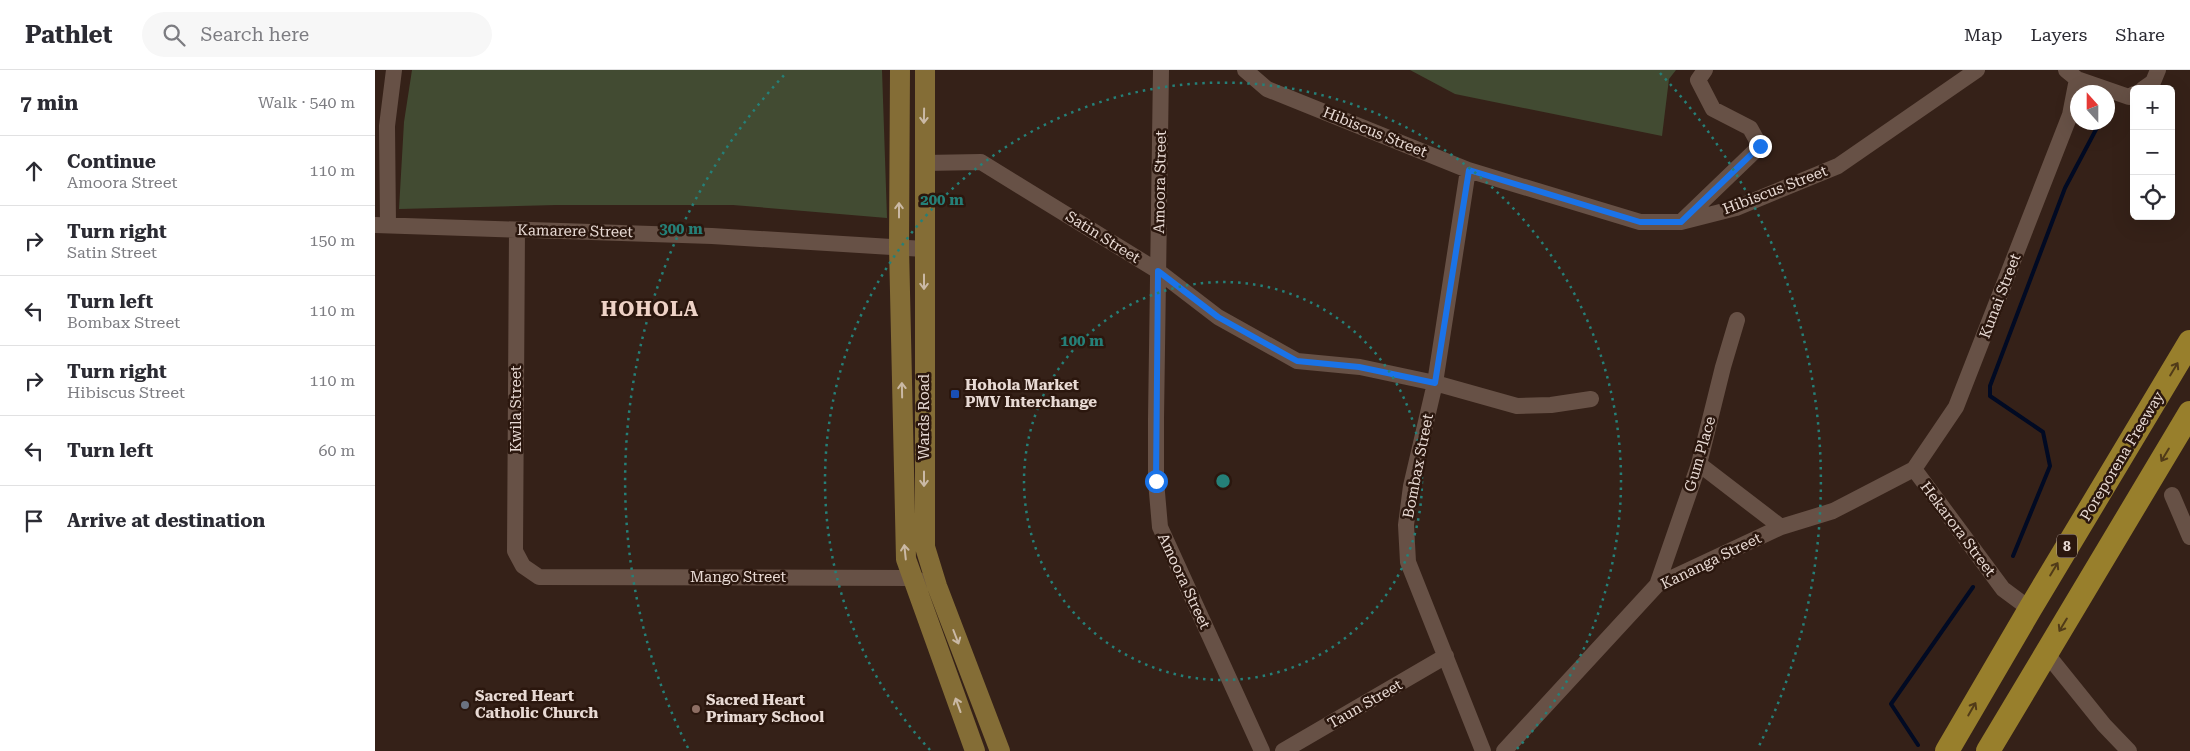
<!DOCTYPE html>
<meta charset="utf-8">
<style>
:root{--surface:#fff;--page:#f7f7f7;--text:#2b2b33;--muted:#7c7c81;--line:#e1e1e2}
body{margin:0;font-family:"Roboto Serif",serif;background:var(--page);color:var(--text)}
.controls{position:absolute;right:15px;top:15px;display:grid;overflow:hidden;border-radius:8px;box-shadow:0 5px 20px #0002}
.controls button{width:45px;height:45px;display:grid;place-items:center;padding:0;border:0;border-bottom:1px solid var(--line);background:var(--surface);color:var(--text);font:25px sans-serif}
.compass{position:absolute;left:1695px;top:15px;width:45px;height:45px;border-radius:50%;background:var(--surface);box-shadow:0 5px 20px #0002;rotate:339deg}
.stop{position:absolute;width:15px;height:15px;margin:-11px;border:4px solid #1a73e8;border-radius:50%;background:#fff}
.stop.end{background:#1a73e8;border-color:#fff;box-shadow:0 1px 5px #0008}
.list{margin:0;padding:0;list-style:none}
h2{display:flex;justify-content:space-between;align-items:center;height:65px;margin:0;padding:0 20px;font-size:21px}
h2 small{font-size:16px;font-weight:400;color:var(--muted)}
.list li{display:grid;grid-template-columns:32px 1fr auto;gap:15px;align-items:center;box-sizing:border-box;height:70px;padding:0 20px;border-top:1px solid var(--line)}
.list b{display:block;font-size:19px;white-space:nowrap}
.list p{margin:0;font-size:16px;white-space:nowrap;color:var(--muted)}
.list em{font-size:16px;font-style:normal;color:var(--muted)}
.icon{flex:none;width:28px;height:28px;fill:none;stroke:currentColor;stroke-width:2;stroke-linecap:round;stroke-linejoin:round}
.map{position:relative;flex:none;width:1815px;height:681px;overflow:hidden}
header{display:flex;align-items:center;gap:30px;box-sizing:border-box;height:70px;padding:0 25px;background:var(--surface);border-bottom:1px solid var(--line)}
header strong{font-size:24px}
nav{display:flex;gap:28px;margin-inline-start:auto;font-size:18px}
.search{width:350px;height:45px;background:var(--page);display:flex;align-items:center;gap:12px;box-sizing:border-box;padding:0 18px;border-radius:28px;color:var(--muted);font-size:19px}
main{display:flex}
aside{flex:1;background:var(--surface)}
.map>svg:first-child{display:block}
</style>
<header>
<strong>Pathlet</strong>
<div class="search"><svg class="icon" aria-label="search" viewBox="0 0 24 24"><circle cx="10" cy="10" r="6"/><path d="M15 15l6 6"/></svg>Search here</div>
<nav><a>Map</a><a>Layers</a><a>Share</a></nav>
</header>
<main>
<aside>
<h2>7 min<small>Walk · 540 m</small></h2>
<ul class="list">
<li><svg class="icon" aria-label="ahead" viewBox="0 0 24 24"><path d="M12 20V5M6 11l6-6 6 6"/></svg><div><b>Continue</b><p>Amoora Street</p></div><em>110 m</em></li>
<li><svg class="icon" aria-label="right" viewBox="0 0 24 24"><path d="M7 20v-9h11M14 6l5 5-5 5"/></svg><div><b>Turn right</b><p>Satin Street</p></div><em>150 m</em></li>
<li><svg class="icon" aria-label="left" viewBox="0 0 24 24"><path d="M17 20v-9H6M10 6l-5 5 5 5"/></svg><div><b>Turn left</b><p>Bombax Street</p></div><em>110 m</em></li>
<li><svg class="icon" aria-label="right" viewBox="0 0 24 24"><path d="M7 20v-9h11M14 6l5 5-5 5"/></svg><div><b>Turn right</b><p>Hibiscus Street</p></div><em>110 m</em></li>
<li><svg class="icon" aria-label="left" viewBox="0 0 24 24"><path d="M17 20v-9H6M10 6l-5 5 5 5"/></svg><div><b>Turn left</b></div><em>60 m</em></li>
<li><svg class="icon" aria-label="arrive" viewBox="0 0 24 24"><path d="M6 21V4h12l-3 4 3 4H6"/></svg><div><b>Arrive at destination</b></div></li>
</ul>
</aside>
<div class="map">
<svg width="1815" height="681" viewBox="0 0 1815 681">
<rect width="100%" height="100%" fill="#352118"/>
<path fill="#424b32" d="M 37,0 L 507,0 L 512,148 L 358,135 L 181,135 L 24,139 L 29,52 Z
M 1035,0 L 1301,0 L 1294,9 L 1287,66 L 1080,24 Z"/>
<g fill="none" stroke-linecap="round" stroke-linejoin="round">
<path stroke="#010a23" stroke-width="4" d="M 1732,38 L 1735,33
M 1638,486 L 1675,396 L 1668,362 L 1615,326 L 1615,316 L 1690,118 L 1725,52
M 1543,675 L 1516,634 L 1598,517"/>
<path stroke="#675146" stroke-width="16" d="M 786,0 L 781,349 L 781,411 L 785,457 L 887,681
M 870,0 L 892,19 L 1093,100 L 1265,152 L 1306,152 L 1361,138 L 1463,96 L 1602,0
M 1702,9 L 1754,27 L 1759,24
M 1768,19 L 1778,12 L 1783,0
M 549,93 L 606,92 L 783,201 L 843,247 L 922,291 L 985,297 L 1060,313 L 1142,336 L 1176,335 L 1216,329
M 1093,100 L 1060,313 L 1036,416 L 1031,455 L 1033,492 L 1108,681
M 1307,151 L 1385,76 L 1375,58 L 1338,39 L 1323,10 L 1330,0
M 13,154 L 12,56 L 19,0
M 0,155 L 337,166 L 549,179
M 142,160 L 140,481 L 148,496 L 164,507 L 536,508 L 549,512
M 1324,394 L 1406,457
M 1539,399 L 1628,519 L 1655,539
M 1797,425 L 1815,467
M 1282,515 L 1324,394 L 1348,297 L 1362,250
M 1671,583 L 1729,655 L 1754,681
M 908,681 L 1071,586
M 1129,681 L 1282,515 L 1406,457 L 1458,441 L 1539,399 L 1581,337 L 1695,45 L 1702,9 L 1691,0"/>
<path stroke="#846d36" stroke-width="20" d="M 525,0 L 524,177 L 531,489 L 600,681
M 550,0 L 550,477 L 562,516 L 625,681"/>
<path stroke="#987f2c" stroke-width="24" d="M 1572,681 L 1655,539 L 1815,272
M 1613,681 L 1815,343"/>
</g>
<defs><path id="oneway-shaft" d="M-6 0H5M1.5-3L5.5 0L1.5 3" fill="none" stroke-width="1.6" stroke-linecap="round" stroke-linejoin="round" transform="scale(1.25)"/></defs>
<g stroke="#cab9a5">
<use href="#oneway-shaft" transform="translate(549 46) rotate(91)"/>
<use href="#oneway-shaft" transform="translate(524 140) rotate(-90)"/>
<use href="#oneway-shaft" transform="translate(549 212) rotate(90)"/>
<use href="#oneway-shaft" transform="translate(527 320) rotate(-91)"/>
<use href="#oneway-shaft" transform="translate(549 409) rotate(90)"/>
<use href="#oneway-shaft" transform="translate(530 482) rotate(-96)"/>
<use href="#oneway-shaft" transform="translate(581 567) rotate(69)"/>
<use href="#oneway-shaft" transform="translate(583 635) rotate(-110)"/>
</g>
<g stroke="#513b18">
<use href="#oneway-shaft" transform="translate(1799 299) rotate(-59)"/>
<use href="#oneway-shaft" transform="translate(1790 385) rotate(121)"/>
<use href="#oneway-shaft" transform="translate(1679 499) rotate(-59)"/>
<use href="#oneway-shaft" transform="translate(1688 555) rotate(121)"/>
<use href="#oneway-shaft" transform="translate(1597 639) rotate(-60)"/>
</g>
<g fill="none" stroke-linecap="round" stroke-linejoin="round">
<path stroke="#1a73e8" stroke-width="6" d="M 781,411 L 783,201 L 843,247 L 922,291 L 984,297 L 1060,313 L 1094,100 L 1265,152 L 1306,152 L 1385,76"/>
</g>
<g fill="none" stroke="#258078" stroke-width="2.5" stroke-dasharray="2.5 5">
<circle cx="848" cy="411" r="199"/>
<path d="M555 680A398 398 0 1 1 1141 680"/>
<path d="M313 678A598 598 0 0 1 411 3M1285 3A598 598 0 0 1 1383 678"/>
</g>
<rect fill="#1a4fb4" stroke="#2b170e" stroke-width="2" x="575" y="319" width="10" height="10" rx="2.5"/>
<circle fill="#6b7280" stroke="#2b170e" stroke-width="2" cx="90" cy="635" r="5"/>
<circle fill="#8d6e63" stroke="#2b170e" stroke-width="2" cx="321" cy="639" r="5"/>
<g text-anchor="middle" stroke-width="5" stroke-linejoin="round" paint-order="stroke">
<rect fill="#2b170e" stroke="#afa099" stroke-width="1" x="1682" y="464.5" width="20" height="23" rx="4"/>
<g font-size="14" font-weight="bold" fill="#e8dad4">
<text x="1692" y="481">8</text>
</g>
<g font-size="15" fill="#e8dad4" stroke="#2b170e">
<text transform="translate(1000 62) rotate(22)" y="5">Hibiscus Street</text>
<text transform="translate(785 112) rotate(-89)" y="5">Amoora Street</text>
<text transform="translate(1400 120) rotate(-21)" y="5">Hibiscus Street</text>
<text transform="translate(200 161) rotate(1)" y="5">Kamarere Street</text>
<text transform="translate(728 167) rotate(32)" y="5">Satin Street</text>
<text transform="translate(1625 226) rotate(-69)" y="5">Kunai Street</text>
<text transform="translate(141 339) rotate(-90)" y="5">Kwila Street</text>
<text transform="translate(549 347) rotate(-90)" y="5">Wards Road</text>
<text transform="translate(1325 384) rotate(-74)" y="5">Gum Place</text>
<text transform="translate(1747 386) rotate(-59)" y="5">Poreporena Freeway</text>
<text transform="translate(1043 396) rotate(-79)" y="5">Bombax Street</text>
<text transform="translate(1583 459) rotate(53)" y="5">Hekarora Street</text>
<text transform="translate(1336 491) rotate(-26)" y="5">Kananga Street</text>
<text x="363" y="512">Mango Street</text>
<text transform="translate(809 511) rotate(65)" y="5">Amoora Street</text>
<text transform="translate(990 634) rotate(-30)" y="5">Taun Street</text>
</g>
<g font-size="15" font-weight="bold" fill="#e8dad4" stroke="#2b170e" text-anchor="start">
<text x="590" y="320">Hohola Market<tspan x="590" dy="17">PMV Interchange</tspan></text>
<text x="100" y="631">Sacred Heart<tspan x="100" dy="17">Catholic Church</tspan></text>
<text x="331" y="635">Sacred Heart<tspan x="331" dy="17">Primary School</tspan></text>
</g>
<g font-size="20" font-weight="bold" letter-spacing="1" fill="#eed2c6" stroke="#2b170e">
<text x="275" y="246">HOHOLA</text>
</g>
</g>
<circle cx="848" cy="411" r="8" fill="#258078" stroke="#2b170e" stroke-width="2.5"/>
<g font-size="15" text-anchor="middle" font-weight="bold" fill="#258078" stroke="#2b170e" stroke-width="5" stroke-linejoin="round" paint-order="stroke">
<text x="567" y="135">200 m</text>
<text x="306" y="164">300 m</text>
<text x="707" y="276">100 m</text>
</g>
</svg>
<div class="controls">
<button>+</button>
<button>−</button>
<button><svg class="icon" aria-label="locate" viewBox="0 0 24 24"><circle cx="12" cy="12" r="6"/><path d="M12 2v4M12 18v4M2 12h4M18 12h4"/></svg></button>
</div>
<svg class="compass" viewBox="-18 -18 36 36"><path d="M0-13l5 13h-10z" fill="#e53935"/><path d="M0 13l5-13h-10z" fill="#7c7c81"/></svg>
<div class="stop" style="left:781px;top:411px"></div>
<div class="stop end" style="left:1385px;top:76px"></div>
</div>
</main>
